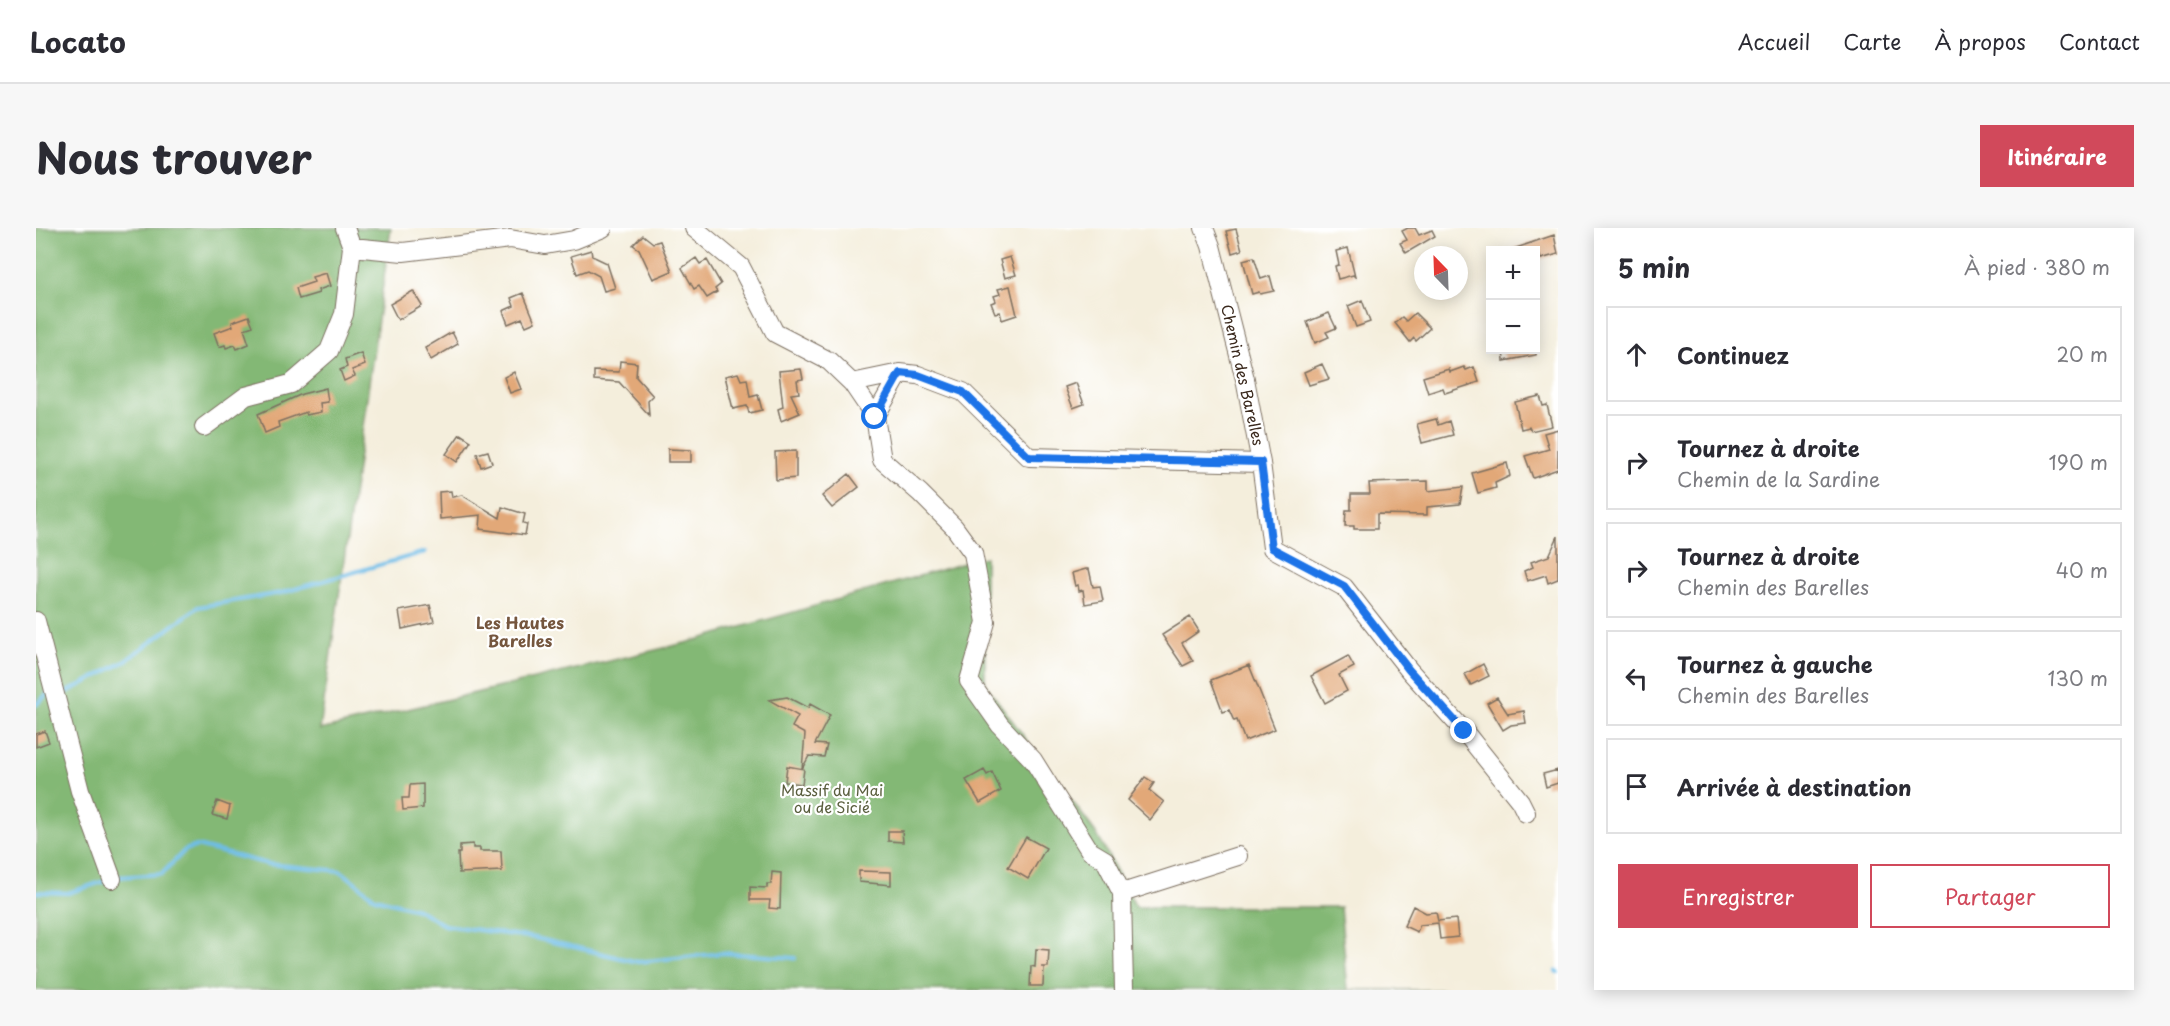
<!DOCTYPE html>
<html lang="fr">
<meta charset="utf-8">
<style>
:root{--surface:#fff;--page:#f7f7f7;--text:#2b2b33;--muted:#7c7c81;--line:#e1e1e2;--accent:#d1495b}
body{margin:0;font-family:"Playpen Sans",sans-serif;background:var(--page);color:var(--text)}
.controls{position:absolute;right:18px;top:18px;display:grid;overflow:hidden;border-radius:0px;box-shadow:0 3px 15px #0003}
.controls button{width:54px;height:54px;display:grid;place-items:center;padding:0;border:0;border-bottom:2px solid var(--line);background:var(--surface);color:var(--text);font:30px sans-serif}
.compass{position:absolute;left:1378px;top:18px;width:54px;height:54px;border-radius:50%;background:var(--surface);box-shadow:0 3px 15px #0003;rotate:337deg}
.stop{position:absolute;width:18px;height:18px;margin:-14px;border:4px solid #1a73e8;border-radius:50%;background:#fff}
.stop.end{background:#1a73e8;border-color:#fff;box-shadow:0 2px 6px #0008}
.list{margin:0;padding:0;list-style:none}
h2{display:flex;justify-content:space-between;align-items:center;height:78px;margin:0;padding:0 24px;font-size:26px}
h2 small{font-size:20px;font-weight:400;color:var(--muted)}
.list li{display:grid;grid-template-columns:39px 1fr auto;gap:18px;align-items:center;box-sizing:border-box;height:96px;margin:0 12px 12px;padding:0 12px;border:2px solid var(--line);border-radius:0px}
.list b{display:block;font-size:22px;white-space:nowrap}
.list p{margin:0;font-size:20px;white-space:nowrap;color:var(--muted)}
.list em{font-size:20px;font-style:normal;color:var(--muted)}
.actions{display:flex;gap:12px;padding:18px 24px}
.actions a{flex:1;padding:14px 0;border:2px solid var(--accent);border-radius:0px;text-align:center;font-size:21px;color:var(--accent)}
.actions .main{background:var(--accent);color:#fff}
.icon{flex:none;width:33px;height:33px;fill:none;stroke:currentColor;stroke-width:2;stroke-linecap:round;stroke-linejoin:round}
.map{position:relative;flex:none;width:1522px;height:762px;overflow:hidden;border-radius:0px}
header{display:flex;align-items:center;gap:36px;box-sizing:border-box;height:84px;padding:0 30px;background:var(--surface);border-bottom:2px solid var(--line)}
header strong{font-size:28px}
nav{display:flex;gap:33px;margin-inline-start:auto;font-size:21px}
.intro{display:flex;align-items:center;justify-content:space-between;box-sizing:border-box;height:144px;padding:0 36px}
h1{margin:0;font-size:42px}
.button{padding:15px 27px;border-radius:0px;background:var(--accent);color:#fff;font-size:21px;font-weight:700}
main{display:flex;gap:36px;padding:0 36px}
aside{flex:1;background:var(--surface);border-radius:0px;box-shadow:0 3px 15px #0003}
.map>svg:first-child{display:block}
</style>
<header>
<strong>Locato</strong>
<nav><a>Accueil</a><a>Carte</a><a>À propos</a><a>Contact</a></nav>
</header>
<div class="intro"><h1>Nous trouver</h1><a class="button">Itinéraire</a></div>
<main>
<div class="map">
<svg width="1522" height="762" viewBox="0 0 1522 762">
<rect width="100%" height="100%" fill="#fff"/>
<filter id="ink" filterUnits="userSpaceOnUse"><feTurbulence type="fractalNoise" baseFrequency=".0167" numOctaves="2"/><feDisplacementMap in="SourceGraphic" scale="12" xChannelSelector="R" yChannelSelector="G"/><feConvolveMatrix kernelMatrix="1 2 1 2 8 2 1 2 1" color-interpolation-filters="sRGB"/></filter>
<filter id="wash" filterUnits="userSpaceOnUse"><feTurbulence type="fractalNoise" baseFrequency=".008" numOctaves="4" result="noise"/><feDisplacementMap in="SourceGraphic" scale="24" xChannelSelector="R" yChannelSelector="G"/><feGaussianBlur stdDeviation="1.35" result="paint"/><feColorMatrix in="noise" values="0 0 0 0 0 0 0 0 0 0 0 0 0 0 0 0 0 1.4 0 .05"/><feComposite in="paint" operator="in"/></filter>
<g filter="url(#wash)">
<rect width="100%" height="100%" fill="#f4eedc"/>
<path fill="#83b874" stroke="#5f7149" stroke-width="1.5" d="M 0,0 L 355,0 L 284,502 L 653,414 L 949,329 L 949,456 L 1060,605 L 1100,679 L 1304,679 L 1312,762 L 1429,762 L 0,762 Z"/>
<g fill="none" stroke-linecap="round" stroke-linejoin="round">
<path stroke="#6dbde8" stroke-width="4" d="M 24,468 L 88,434 L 162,379 L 245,365 L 389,324
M 0,477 L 12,465
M 82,649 L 126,646 L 149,622 L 161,618 L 232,636 L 305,643 L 339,670 L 381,681 L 408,697 L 499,710 L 602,734 L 687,725 L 759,730
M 0,664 L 32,665 L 72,652
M 1521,743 L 1522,744"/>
</g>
<g id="blocks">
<path fill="#e2a878" d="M 1372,0 L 1379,0 L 1383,7 L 1396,2 L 1399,8 L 1370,25 L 1364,15 L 1371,12 L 1366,3 Z
M 1200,1 L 1206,22 L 1196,25 L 1190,3 Z
M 607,7 L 617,15 L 624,13 L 636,43 L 617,51 L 603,21 L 597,17 Z
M 1518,7 L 1522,26 L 1505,31 L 1504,28 L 1500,29 L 1500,22 L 1478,22 L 1477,21 Z
M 1312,20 L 1319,49 L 1317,47 L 1302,51 L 1299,38 L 1303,37 L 1300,23 Z
M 555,22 L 556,28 L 571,35 L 579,60 L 568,63 L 563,48 L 552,42 L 541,46 L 535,28 Z
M 974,29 L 980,47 L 969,50 L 964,32 Z
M 1218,29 L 1225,51 L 1234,48 L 1238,63 L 1224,66 L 1223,64 L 1216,66 L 1207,32 Z
M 660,30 L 664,36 L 671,32 L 685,56 L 679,61 L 681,64 L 671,70 L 663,58 L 658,61 L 646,40 Z
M 290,45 L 294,58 L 282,62 L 283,65 L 263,71 L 260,60 L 278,54 L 276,49 Z
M 974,58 L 981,87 L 966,92 L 964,84 L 959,85 L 955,75 L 960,73 L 958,68 L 964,66 L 962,61 Z
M 377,63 L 386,78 L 362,92 L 354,76 Z
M 487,65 L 499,94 L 490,98 L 486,90 L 472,96 L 467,83 L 478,78 L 475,70 Z
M 1326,72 L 1334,94 L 1320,99 L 1312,78 Z
M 1293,85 L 1300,100 L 1290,104 L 1293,109 L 1279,115 L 1271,94 Z
M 1379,85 L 1394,100 L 1380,113 L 1378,110 L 1374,114 L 1359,95 L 1366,89 L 1370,93 Z
M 213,88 L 217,98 L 208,101 L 213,116 L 201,121 L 199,117 L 190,120 L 189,117 L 183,119 L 178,105 L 197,98 L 196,94 Z
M 416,104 L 422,116 L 395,132 L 389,120 Z
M 1467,122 L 1500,122 L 1500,127 L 1468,133 Z
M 325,125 L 329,137 L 316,142 L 319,148 L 308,153 L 304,142 L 311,139 L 309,131 Z
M 584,133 L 601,135 L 600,149 L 617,168 L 612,173 L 613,187 L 583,154 L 558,152 L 558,143 L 583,144 Z
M 1286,136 L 1293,151 L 1273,157 L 1268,144 Z
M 1428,139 L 1430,142 L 1438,139 L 1443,154 L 1409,165 L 1407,160 L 1392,165 L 1387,149 L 1413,141 L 1414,144 Z
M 765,141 L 767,151 L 761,152 L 763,165 L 755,166 L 764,185 L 745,193 L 742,181 L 747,179 L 743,143 Z
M 478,144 L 485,161 L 474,165 L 468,149 Z
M 702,145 L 705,152 L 711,151 L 714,169 L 722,167 L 726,182 L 713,185 L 711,178 L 697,181 L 689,148 Z
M 1040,155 L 1048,176 L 1037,180 L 1029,159 Z
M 290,160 L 292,174 L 284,175 L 285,184 L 270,187 L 270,184 L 242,194 L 243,199 L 229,205 L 222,186 L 266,166 Z
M 1504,168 L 1507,178 L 1511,177 L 1516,198 L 1495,203 L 1493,199 L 1485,201 L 1479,174 Z
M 1400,191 L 1402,197 L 1413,193 L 1417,207 L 1386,215 L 1381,196 Z
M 1522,201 L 1522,241 L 1497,250 L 1489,228 L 1513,221 L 1508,205 Z
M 424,206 L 435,213 L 421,234 L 410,226 Z
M 632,221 L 655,222 L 655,234 L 632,234 Z
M 452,223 L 456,235 L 445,239 L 441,226 Z
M 760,223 L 760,250 L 740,252 L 739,224 Z
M 1471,235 L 1474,248 L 1459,255 L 1460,260 L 1442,265 L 1436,245 Z
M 813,246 L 823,259 L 796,280 L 786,268 Z
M 1392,253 L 1392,263 L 1427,259 L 1424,276 L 1391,279 L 1391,287 L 1341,286 L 1341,301 L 1318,301 L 1318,298 L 1309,298 L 1310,282 L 1315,282 L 1315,266 L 1334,266 L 1333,255 Z
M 415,263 L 416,269 L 426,267 L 464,290 L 466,279 L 489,286 L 487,295 L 491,296 L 489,307 L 444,301 L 445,287 L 404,291 L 403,264 Z
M 1522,308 L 1522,351 L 1512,355 L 1510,347 L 1491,353 L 1488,343 L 1497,339 L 1495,334 L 1513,328 Z
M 1050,341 L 1053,341 L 1057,359 L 1064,358 L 1067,373 L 1049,376 L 1047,362 L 1043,363 L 1042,357 L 1039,358 L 1036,345 Z
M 394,377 L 398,394 L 366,401 L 363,383 Z
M 1154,389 L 1163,403 L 1146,415 L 1157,433 L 1147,438 L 1126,407 Z
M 1312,428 L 1318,439 L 1303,447 L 1311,463 L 1289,475 L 1275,448 Z
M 1447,436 L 1453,448 L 1435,457 L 1429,446 Z
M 1213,437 L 1239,501 L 1209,513 L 1201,492 L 1198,493 L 1193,482 L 1187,484 L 1175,452 Z
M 751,469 L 772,480 L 774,476 L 794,487 L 779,516 L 791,517 L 788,529 L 773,528 L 766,541 L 769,506 L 756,499 L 762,488 L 733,472 Z
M 1461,469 L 1472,486 L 1488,483 L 1490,495 L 1475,497 L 1467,502 L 1451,475 Z
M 9,503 L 13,514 L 0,519 L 0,506 Z
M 751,538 L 768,541 L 766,556 L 749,554 Z
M 948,542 L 951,547 L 956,544 L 965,563 L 944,575 L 930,552 Z
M 1522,542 L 1522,555 L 1510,559 L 1507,546 Z
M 1109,549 L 1118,555 L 1113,562 L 1128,574 L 1114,592 L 1092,572 Z
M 387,556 L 387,580 L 367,582 L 366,570 L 373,570 L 374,557 Z
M 181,573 L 194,578 L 191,591 L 176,587 Z
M 852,603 L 866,603 L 867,614 L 852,613 Z
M 990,609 L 1010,620 L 992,651 L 972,639 Z
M 437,616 L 437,620 L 444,620 L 444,623 L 465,623 L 466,643 L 423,645 L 422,625 L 424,625 L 424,617 Z
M 823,643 L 855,644 L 855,657 L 823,654 Z
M 736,644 L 745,645 L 744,681 L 733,680 L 734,672 L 714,672 L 714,659 L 731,660 L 731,656 L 735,656 Z
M 1377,678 L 1390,685 L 1400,684 L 1402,693 L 1420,691 L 1422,709 L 1404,711 L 1402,695 L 1384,697 L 1381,704 L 1368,698 Z
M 1000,721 L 1013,722 L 1012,739 L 1005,739 L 1008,739 L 1007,758 L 994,758 L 995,738 L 999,739 Z"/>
</g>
</g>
<g filter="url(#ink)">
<use href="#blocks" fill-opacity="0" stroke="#7c6f60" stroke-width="1.5"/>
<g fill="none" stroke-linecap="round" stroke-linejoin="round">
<defs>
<path id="minor" d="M 309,0 L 316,19 L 367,24 L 474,11 L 509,17 L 538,12 L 567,0
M 658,0 L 705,39 L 739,105 L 793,133 L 816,155
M 1168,0 L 1175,18 L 1209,151 L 1225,235 L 1236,320 L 1308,359 L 1373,442 L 1428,503 L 1484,573 L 1490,585
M 864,145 L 839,189 L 816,155 L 864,145 L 882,147 L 927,164 L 993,229 L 1225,235
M 839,189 L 846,232 L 884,265 L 918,299 L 937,325 L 950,394 L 933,453 L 964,497 L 997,532 L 1054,623 L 1069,632 L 1086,665 L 1088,762
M 168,199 L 210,168 L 255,156 L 293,123 L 308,86 L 316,19
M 0,393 L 44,563 L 76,651
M 1086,665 L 1202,628"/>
</defs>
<use href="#minor" stroke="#7c6f60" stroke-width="20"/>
<use href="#minor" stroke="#fff" stroke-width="18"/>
</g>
</g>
<g fill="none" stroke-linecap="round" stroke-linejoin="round" filter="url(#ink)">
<path stroke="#1a73e8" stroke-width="8" d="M 839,189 L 864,145 L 882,147 L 927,164 L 993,229 L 1225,234 L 1236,320 L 1308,358 L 1373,442 L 1428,503"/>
</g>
<g text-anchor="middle" stroke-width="4.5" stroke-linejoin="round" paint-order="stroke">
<g font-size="15" fill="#3b2a1e" stroke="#fff">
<text transform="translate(1206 147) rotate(77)" y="5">Chemin des Barelles</text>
</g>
<g font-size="15" fill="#5a5e3e" stroke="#fff">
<text x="796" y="568">Massif du Mai<tspan x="796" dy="17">ou de Sicié</tspan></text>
</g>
<g font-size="16" font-weight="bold" fill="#75563e" stroke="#fff">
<text x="484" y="401">Les Hautes<tspan x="484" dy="18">Barelles</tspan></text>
</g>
</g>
</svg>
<div class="controls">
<button>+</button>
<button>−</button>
</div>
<svg class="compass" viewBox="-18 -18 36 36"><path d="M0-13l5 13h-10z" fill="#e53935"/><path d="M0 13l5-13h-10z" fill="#7c7c81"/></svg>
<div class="stop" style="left:839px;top:189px"></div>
<div class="stop end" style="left:1428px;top:503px"></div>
</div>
<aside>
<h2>5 min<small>À pied · 380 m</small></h2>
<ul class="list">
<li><svg class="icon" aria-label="ahead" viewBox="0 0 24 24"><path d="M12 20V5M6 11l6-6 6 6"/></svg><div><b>Continuez</b></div><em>20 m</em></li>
<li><svg class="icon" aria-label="right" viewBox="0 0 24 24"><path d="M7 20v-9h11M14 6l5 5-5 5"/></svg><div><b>Tournez à droite</b><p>Chemin de la Sardine</p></div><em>190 m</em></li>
<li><svg class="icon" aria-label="right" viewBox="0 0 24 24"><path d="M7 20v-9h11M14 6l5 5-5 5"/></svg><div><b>Tournez à droite</b><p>Chemin des Barelles</p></div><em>40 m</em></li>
<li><svg class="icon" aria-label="left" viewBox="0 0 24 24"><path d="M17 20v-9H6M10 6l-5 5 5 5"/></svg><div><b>Tournez à gauche</b><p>Chemin des Barelles</p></div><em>130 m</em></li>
<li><svg class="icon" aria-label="arrive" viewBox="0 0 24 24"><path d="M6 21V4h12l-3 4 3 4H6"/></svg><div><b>Arrivée à destination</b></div></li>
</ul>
<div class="actions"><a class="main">Enregistrer</a><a>Partager</a></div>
</aside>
</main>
